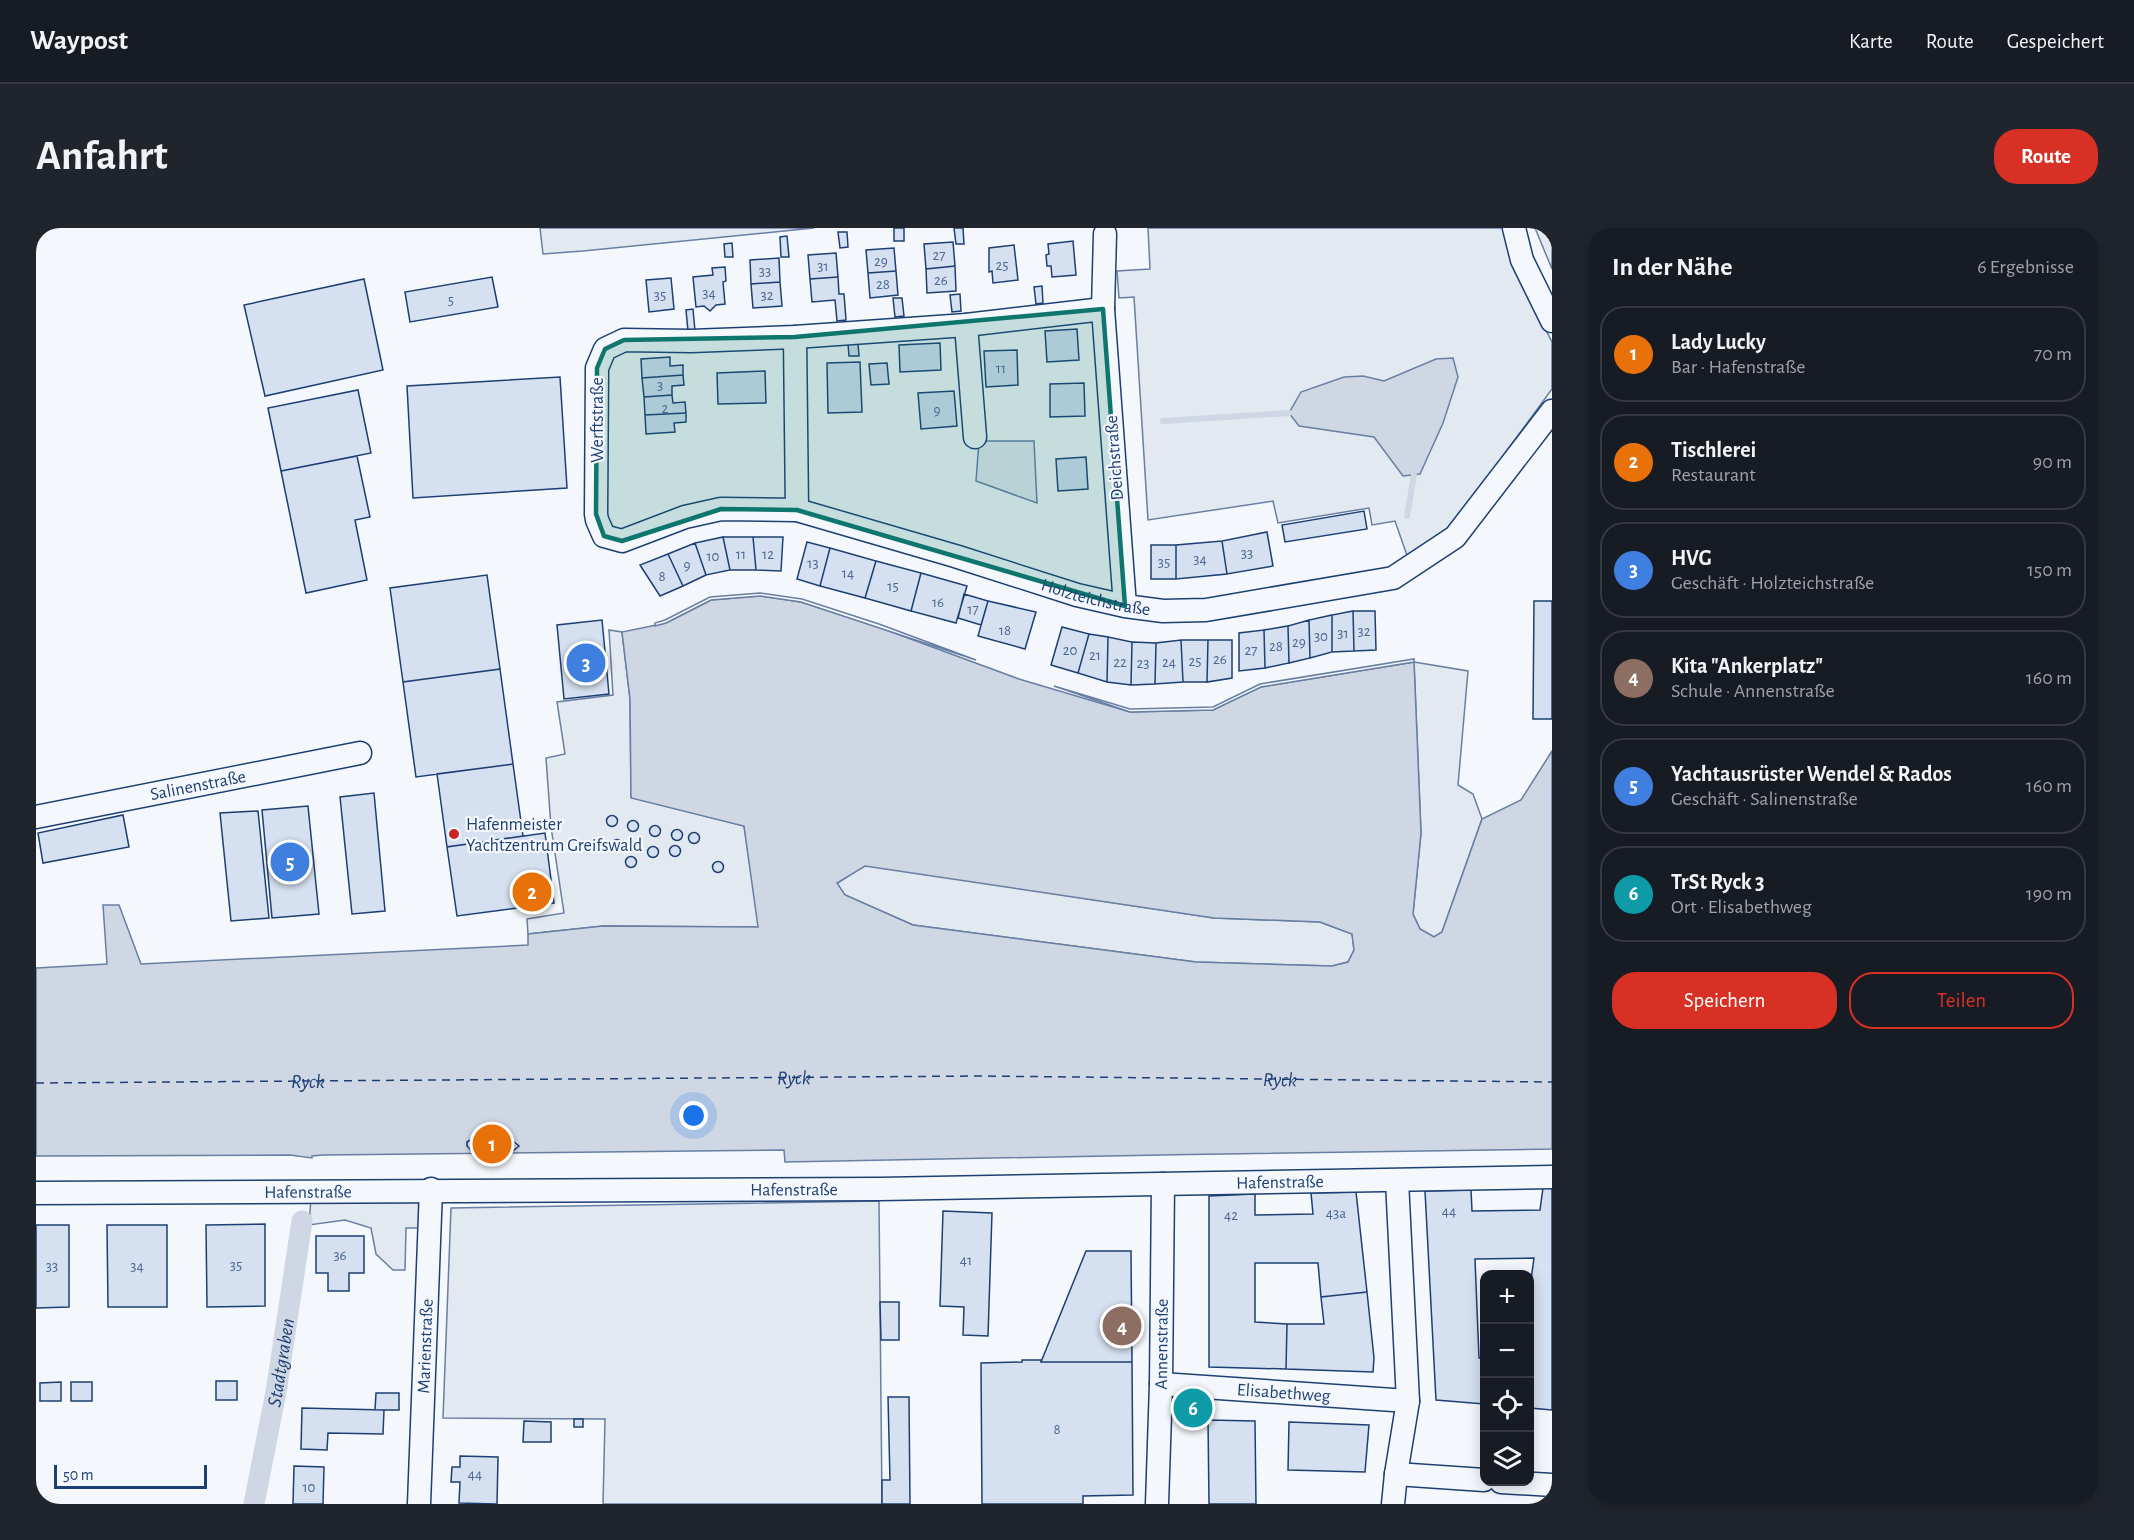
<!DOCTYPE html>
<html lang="de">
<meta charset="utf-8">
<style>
:root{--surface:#171b24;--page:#20242c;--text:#f1f3f6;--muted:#9ea1a6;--line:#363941;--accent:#d93025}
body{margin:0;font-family:"Alegreya Sans",sans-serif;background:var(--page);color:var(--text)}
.controls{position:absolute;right:18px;bottom:18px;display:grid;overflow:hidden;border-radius:12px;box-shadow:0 3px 15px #0003}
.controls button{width:54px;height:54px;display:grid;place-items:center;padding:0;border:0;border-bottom:2px solid var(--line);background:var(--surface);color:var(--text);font:30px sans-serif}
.scale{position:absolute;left:18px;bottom:15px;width:153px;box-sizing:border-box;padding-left:6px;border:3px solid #1d3f73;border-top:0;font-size:16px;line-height:21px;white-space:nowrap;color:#1d3f73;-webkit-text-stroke:4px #f4f7fb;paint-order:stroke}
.you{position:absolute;left:658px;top:888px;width:21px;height:21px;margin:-15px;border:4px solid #fff;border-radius:50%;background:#1a73e8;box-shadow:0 0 0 9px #1a73e833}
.badge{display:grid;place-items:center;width:39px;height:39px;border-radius:50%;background:var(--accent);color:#fff;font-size:20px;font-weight:700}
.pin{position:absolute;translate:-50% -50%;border:3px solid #fff;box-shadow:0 2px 6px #0006}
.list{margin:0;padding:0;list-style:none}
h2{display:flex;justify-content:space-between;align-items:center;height:78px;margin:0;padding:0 24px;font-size:26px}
h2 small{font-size:20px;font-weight:400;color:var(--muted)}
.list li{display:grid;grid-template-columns:39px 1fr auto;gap:18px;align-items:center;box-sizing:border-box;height:96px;margin:0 12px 12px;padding:0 12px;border:2px solid var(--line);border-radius:24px}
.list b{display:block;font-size:22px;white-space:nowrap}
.list p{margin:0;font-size:20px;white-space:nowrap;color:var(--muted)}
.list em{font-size:20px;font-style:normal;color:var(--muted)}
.actions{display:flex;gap:12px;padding:18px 24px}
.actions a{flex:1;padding:14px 0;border:2px solid var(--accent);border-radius:24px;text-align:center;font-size:21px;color:var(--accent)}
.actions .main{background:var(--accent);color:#fff}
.icon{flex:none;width:33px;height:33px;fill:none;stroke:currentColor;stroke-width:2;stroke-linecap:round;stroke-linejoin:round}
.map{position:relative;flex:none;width:1516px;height:1276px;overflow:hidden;border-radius:24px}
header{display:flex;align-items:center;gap:36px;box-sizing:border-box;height:84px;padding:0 30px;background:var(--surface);border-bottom:2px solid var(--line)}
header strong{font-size:28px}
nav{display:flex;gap:33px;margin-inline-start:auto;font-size:21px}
.intro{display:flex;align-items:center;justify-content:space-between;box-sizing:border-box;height:144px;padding:0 36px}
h1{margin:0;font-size:42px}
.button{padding:15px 27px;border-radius:24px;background:var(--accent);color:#fff;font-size:21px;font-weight:700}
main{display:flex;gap:36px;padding:0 36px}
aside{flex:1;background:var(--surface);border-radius:24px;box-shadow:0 3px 15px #0003}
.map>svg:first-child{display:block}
</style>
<header>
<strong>Waypost</strong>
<nav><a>Karte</a><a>Route</a><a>Gespeichert</a></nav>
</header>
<div class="intro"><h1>Anfahrt</h1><a class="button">Route</a></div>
<main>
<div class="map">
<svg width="1516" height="1276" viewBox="0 0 1516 1276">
<rect width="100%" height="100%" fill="#f4f7fb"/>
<path fill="#e3e9f0" stroke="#687fa3" stroke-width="1.5" d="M 504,0 L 778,0 L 547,23 L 507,26 Z
M 1112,0 L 1470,0 L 1487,58 L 1516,114 L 1516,161 L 1415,299 L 1373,333 L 1359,293 L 1336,297 L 1333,280 L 1242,295 L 1237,273 L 1112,292 L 1098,69 L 1083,70 L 1081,43 L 1114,41 Z
M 1499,0 L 1516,0 L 1516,41 Z
M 943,213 L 998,213 L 1001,275 L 940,253 Z
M 573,402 L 586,404 L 594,471 L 595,569 L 708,598 L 723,699 L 567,698 L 492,706 L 491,691 L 528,685 L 515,599 L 510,530 L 529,526 L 521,474 L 577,467 Z
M 1378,434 L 1432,443 L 1422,557 L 1437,566 L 1446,591 L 1406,704 L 1398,709 L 1384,701 L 1377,686 L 1385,605 Z
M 829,637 L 1178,690 L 1284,694 L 1316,706 L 1318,722 L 1312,734 L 1296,738 L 1160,734 L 877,697 L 809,667 L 800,656 Z
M 275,970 L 382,974 L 386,991 L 384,1000 L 370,1000 L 369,1042 L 357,1042 L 340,1026 L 335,1000 L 309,992 L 273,997 Z
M 843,973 L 846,1276 L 567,1276 L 569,1191 L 407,1190 L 415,980 Z"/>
<path fill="#cfd7e4" stroke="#687fa3" stroke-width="1.5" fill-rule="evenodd" d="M 1417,130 L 1422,149 L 1407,195 L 1384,246 L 1367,248 L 1338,209 L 1263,198 L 1253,185 L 1265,164 L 1308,149 L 1327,148 L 1348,153 L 1400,131 Z
M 724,368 L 765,374 L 842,399 L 983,451 L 1094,484 L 1177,482 L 1224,459 L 1378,434 L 1385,605 L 1377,686 L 1384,701 L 1398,709 L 1406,704 L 1446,591 L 1485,572 L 1516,523 L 1516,921 C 1260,925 1005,928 749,934 L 748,922 L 287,927 L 276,928 L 276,930 L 254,927 L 0,928 L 0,740 L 71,736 L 67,677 L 83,677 L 105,736 L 492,717 L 492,706 L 567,698 L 722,699 L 708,598 L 595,570 L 594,471 L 586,404 L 630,395 L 675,372 ZM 829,638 L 1178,690 L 1284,694 L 1316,706 L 1318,722 L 1312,734 L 1296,738 L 1160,734 L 877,697 L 809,667 L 801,655 Z"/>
<path fill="#f4f7fb" stroke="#687fa3" stroke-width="1.5" d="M 724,365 L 766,371 L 843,396 L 940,432 L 765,374 L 724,368 L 675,372 L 630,395 L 619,398 L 619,395 L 629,392 L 674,369 Z
M 1378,431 L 1378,434 L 1225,459 L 1177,482 L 1094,484 L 1018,458 L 1094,481 L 1177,479 L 1224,456 Z"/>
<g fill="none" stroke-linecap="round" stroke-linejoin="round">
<path stroke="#cfd7e4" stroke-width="6" d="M 1127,193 L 1253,185
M 1371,288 L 1378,247"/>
<path stroke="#cfd7e4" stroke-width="21" id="s1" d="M 218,1276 L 240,1164 L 266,993"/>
<path stroke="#1d3f73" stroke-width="1.5" stroke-dasharray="8 6" stroke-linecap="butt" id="s2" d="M 0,855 L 943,848 L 1516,854"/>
</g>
<path fill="#d5e0f0" stroke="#1d3f73" stroke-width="1.5" d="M 858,0 L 868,0 L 868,13 L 858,13 Z
M 918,0 L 927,0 L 928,16 L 920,16 Z
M 802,4 L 811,4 L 812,19 L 804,20 Z
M 751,8 L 753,29 L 745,29 L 744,9 Z
M 1037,13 L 1040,47 L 1016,49 L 1015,38 L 1011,38 L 1010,27 L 1013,26 L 1012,16 Z
M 917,14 L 919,38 L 890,41 L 888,16 Z
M 696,15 L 697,29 L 689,29 L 688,16 Z
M 978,17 L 982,52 L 957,55 L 956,43 L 953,44 L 953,20 Z
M 858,20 L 860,43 L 832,45 L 830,22 Z
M 800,25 L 802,49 L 774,51 L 772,27 Z
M 743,30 L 744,54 L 715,56 L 714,32 Z
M 919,38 L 920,63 L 891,65 L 890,41 Z
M 689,39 L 690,53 L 687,54 L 689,76 L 680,77 L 674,83 L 668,78 L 660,79 L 657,49 L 677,47 L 676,40 Z
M 860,43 L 862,67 L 834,70 L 832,45 Z
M 456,49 L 462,79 L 374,94 L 369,64 Z
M 802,49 L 803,66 L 808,66 L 810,92 L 801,93 L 799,72 L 776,74 L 774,51 Z
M 635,50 L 638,81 L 613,84 L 610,52 Z
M 328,51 L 347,142 L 229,168 L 208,77 Z
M 744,54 L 746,78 L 717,80 L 715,56 Z
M 1006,58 L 1007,75 L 1000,76 L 998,59 Z
M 924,66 L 925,83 L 916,84 L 914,67 Z
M 857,70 L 866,70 L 868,88 L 859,89 Z
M 657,81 L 659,103 L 652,103 L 650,82 Z
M 1041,101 L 1043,132 L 1011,134 L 1009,103 Z
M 904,115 L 905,142 L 864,144 L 863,117 Z
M 812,116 L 822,116 L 823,128 L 813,128 Z
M 981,122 L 982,157 L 950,159 L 948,123 Z
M 634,129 L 634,138 L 647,137 L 647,147 L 606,150 L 605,131 Z
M 824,134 L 826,184 L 792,185 L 791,135 Z
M 851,135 L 853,156 L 835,157 L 833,136 Z
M 729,143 L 730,175 L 682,176 L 681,145 Z
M 647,147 L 648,157 L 636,158 L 636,167 L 608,169 L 606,150 Z
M 524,149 L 531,260 L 377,270 L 371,158 Z
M 1048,155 L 1049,188 L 1014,189 L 1014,156 Z
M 322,162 L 335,225 L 245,243 L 232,180 Z
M 918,163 L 921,198 L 885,201 L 882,165 Z
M 636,167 L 637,175 L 649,174 L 650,185 L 609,187 L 608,169 Z
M 650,185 L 650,194 L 638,195 L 639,204 L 610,206 L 609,187 Z
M 321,228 L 334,289 L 319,292 L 331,352 L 270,365 L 245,243 Z
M 1050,229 L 1052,261 L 1022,263 L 1020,231 Z
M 1328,283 L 1331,301 L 1249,314 L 1246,297 Z
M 1231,304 L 1237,338 L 1191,346 L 1186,313 Z
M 687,309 L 694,342 L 670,347 L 659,315 Z
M 687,309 L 717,309 L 720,342 L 694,342 Z
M 717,309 L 747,309 L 745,343 L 720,342 Z
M 1186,313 L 1191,346 L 1140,351 L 1140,317 Z
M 771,314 L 794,320 L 784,358 L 761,351 Z
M 659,315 L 670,347 L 647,358 L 632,326 Z
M 1115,317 L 1140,317 L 1140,351 L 1115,351 Z
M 794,320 L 840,333 L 829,370 L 784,358 Z
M 632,326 L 647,358 L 624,368 L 604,337 Z
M 840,333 L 885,345 L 875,383 L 829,370 Z
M 885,345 L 931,358 L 920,395 L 875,383 Z
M 451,347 L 464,441 L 367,454 L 354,360 Z
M 928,366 L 952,373 L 945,397 L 922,390 Z
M 952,373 L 1000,384 L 989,421 L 942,408 Z
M 1498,373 L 1516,373 L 1516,491 L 1497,491 Z
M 1317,383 L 1318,423 L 1296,424 L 1296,387 Z
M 1317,383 L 1339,383 L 1340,422 L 1318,423 Z
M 1296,387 L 1296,424 L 1274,430 L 1273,392 Z
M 566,392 L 573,466 L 528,471 L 521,397 Z
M 1273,392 L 1274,430 L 1253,435 L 1252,398 Z
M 1252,398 L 1253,435 L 1229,440 L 1228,402 Z
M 1026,399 L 1053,406 L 1042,445 L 1015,437 Z
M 1228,402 L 1229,440 L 1203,443 L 1203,405 Z
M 1053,406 L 1072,409 L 1071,454 L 1042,445 Z
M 1072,409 L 1096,414 L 1095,457 L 1071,454 Z
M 1145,412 L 1172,412 L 1171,454 L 1147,454 Z
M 1145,412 L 1147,454 L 1119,456 L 1120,415 Z
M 1172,412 L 1196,412 L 1196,450 L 1171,454 Z
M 1096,414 L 1120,415 L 1119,456 L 1095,457 Z
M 464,441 L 477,536 L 380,549 L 367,454 Z
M 477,536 L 487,608 L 411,619 L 401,546 Z
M 338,565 L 349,683 L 316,686 L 304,569 Z
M 272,578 L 283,686 L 236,690 L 226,582 Z
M 222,583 L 233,690 L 195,693 L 184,585 Z
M 87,587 L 93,619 L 7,635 L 2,605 Z
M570.5 593a5.5 5.5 0 1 1 11 0a5.5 5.5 0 1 1-11 0Z
M591.5 598a5.5 5.5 0 1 1 11 0a5.5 5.5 0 1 1-11 0Z
M613.5 603a5.5 5.5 0 1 1 11 0a5.5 5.5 0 1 1-11 0Z
M635.5 607a5.5 5.5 0 1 1 11 0a5.5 5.5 0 1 1-11 0Z
M652.5 610a5.5 5.5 0 1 1 11 0a5.5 5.5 0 1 1-11 0Z
M 509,605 L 518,675 L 421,688 L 411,619 Z
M575.5 617a5.5 5.5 0 1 1 11 0a5.5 5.5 0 1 1-11 0Z
M633.5 623a5.5 5.5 0 1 1 11 0a5.5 5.5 0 1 1-11 0Z
M611.5 624a5.5 5.5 0 1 1 11 0a5.5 5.5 0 1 1-11 0Z
M589.5 634a5.5 5.5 0 1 1 11 0a5.5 5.5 0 1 1-11 0Z
M676.5 639a5.5 5.5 0 1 1 11 0a5.5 5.5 0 1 1-11 0Z
M 442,907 L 466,908 L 474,911 L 483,918 L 474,925 L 442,926 L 435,922 L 431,918 L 431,914 Z
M 1507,960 L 1516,960 L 1516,1182 L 1494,1180 L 1494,1059 L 1498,1030 L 1439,1031 L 1443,1130 L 1448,1130 L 1448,1176 L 1400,1172 L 1389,963 L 1435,962 L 1436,983 L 1504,982 Z
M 1320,964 L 1331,1064 L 1285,1069 L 1282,1035 L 1219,1035 L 1219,1094 L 1251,1096 L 1250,1141 L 1173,1139 L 1173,968 L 1219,966 L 1219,987 L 1277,986 L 1275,965 Z
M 907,983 L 956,985 L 952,1108 L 927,1107 L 928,1079 L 904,1078 Z
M 229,996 L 229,1078 L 171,1079 L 170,997 Z
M 0,997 L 33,997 L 33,1079 L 0,1080 Z
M 71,997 L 131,997 L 131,1079 L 72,1079 Z
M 280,1008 L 328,1008 L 328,1045 L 313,1045 L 313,1063 L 292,1063 L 292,1045 L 280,1045 Z
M 1050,1023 L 1095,1023 L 1096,1134 L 1005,1134 Z
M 1331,1064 L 1338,1130 L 1337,1144 L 1250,1141 L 1251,1096 L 1288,1096 L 1285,1069 Z
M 844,1074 L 863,1074 L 863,1112 L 845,1112 Z
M 986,1132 L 1005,1132 L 1005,1134 L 1096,1134 L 1097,1267 L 1047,1268 L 1047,1276 L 946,1276 L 945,1135 L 986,1134 Z
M 180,1153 L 201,1153 L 201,1172 L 180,1172 Z
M 25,1154 L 25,1173 L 4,1173 L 4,1155 Z
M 35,1154 L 56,1154 L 56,1173 L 35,1173 Z
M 340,1165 L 363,1165 L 363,1182 L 339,1182 Z
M 852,1169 L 873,1169 L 874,1276 L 846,1276 L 846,1252 L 854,1252 Z
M 1153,1177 L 1162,1178 L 1162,1183 L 1153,1182 Z
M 266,1180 L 348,1182 L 347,1206 L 292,1205 L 291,1222 L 265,1221 Z
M 538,1191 L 547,1191 L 547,1199 L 538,1199 Z
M 1172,1192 L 1219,1193 L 1220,1276 L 1173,1276 Z
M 488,1193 L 515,1194 L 515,1214 L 487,1214 Z
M 1253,1194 L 1333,1197 L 1329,1244 L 1252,1242 Z
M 424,1228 L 462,1229 L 461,1276 L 423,1275 L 424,1254 L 415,1254 L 416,1239 L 424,1239 Z
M 258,1238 L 288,1239 L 287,1276 L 257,1276 Z"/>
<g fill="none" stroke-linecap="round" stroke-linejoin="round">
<defs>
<g id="minor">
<path d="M 1478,0 L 1486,32 L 1516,93"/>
<path d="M 1067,81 L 1069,6"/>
<path d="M 930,97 L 939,209"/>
<path d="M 759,109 L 761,282"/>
<path id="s3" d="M 1089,378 L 1067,81 L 930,97 L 759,109 L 655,113 L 588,112 L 569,121 L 561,140 L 560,286 L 561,292 L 568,308 L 586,313 L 649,289 L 685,281 L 761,282 L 919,328 L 1041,367 L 1089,378 L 1127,383 L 1170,382 L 1357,350 L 1419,309 L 1516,183"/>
<path id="s4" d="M 0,589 L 324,525"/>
<path id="s5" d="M 0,965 L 844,961 L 1516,949"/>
<path id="s6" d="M 1125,1156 L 1372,1173"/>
<path d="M 1360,1246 L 1448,1252"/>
<path d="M 1465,1254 L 1516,1257"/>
<path id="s7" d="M 383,1276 L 395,961"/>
<path id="s8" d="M 1121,1276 L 1125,1156 L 1127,956"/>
<path d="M 1357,1276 L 1360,1246 L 1372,1173 L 1361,953"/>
</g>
</defs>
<use href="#minor" stroke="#1d3f73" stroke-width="25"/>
<use href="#minor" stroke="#f4f7fb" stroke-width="22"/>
</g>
<path fill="#0f766e" fill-opacity="0.2" stroke="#0f766e" stroke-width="4.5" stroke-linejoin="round" d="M 1067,81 L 1089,378 L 761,282 L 685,281 L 586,313 L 568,308 L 560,286 L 561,140 L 569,121 L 588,112 L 759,109 Z"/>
<circle fill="#c62828" stroke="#f4f7fb" stroke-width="2" cx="418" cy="606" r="6"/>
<g text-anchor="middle" stroke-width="4.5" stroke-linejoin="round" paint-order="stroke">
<g font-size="15" fill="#4b6792">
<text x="903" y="32">27</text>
<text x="845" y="38">29</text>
<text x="966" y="42">25</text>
<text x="787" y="43">31</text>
<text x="729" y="48">33</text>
<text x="905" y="57">26</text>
<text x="847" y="61">28</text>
<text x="673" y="70">34</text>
<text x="624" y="72">35</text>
<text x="731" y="72">32</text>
<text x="415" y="77">5</text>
<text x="965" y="145">11</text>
<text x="624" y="162">3</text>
<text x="629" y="185">2</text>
<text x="901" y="187">9</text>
<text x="1211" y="330">33</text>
<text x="705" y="331">11</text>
<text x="732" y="331">12</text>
<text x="677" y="333">10</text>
<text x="1164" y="336">34</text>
<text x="1128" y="339">35</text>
<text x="777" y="340">13</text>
<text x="651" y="342">9</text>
<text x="812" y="350">14</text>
<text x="626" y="353">8</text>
<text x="857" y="363">15</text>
<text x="902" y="379">16</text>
<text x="937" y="386">17</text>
<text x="969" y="407">18</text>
<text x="1328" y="408">32</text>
<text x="1307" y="410">31</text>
<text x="1285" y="413">30</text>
<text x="1263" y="419">29</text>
<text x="1240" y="423">28</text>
<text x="1034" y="427">20</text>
<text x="1215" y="427">27</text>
<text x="1059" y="432">21</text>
<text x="1184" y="436">26</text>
<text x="1159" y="438">25</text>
<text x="1084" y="439">22</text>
<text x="1133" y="439">24</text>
<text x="1107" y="440">23</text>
<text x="1413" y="988">44</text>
<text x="1300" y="990">43a</text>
<text x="1195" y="992">42</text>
<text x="304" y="1032">36</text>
<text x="930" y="1037">41</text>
<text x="200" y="1042">35</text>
<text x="16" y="1043">33</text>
<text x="101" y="1043">34</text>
<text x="1021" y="1206">8</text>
<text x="439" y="1251">44</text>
<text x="273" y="1264">10</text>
</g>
<g font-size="18" fill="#1d3f73" stroke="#f4f7fb">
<text transform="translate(561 192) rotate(-90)" y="6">Werftstraße</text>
<text transform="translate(1078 230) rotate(-94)" y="6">Deichstraße</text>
<text dy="6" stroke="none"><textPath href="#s3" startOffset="1500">Holzteichstraße</textPath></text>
<text dy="6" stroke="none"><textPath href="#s4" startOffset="165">Salinenstraße</textPath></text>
<text dy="6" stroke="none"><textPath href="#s5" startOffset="1244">Hafenstraße</textPath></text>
<text dy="6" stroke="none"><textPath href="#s5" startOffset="758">Hafenstraße</textPath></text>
<text dy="6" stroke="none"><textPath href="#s5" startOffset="272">Hafenstraße</textPath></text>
<text dy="6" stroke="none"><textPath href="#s8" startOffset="160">Annenstraße</textPath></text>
<text dy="6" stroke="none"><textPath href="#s7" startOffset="158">Marienstraße</textPath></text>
<text dy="6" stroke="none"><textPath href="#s6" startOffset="123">Elisabethweg</textPath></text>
</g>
<g font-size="18" fill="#1d3f73" stroke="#f4f7fb" text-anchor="start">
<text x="430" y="602">Hafenmeister<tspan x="430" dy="21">Yachtzentrum Greifswald</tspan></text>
</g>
<g font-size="20" font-style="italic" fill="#1d3f73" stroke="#f4f7fb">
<text dy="7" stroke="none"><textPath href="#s2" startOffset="758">Ryck</textPath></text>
<text dy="7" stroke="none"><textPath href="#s2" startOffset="1244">Ryck</textPath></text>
<text dy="7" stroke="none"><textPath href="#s2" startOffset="272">Ryck</textPath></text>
<text dy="7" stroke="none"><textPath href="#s1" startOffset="144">Stadtgraben</textPath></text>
</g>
</g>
</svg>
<div class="controls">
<button>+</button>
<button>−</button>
<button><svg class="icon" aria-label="locate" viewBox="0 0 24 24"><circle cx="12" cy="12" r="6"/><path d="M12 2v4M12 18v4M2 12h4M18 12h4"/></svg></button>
<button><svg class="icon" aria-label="layers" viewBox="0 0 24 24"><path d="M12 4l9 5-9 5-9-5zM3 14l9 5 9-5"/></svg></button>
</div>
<div class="scale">50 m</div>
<div class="you"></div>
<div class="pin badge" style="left:456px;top:916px;background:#e8710a">1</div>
<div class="pin badge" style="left:496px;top:664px;background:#e8710a">2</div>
<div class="pin badge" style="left:550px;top:435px;background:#3f7fe0">3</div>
<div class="pin badge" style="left:1086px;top:1098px;background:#8d6e63">4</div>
<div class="pin badge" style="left:254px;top:634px;background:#3f7fe0">5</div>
<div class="pin badge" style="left:1157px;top:1180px;background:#0f9aa8">6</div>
</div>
<aside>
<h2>In der Nähe<small>6 Ergebnisse</small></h2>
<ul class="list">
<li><span class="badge" style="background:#e8710a">1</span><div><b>Lady Lucky</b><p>Bar · Hafenstraße</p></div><em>70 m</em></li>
<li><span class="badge" style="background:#e8710a">2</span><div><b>Tischlerei</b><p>Restaurant</p></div><em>90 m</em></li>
<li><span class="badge" style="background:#3f7fe0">3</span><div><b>HVG</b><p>Geschäft · Holzteichstraße</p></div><em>150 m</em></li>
<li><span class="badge" style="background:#8d6e63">4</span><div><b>Kita &quot;Ankerplatz&quot;</b><p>Schule · Annenstraße</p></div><em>160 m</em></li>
<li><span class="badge" style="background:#3f7fe0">5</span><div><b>Yachtausrüster Wendel &amp; Rados</b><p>Geschäft · Salinenstraße</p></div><em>160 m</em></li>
<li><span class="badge" style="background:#0f9aa8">6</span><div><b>TrSt Ryck 3</b><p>Ort · Elisabethweg</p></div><em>190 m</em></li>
</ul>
<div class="actions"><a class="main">Speichern</a><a>Teilen</a></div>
</aside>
</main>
